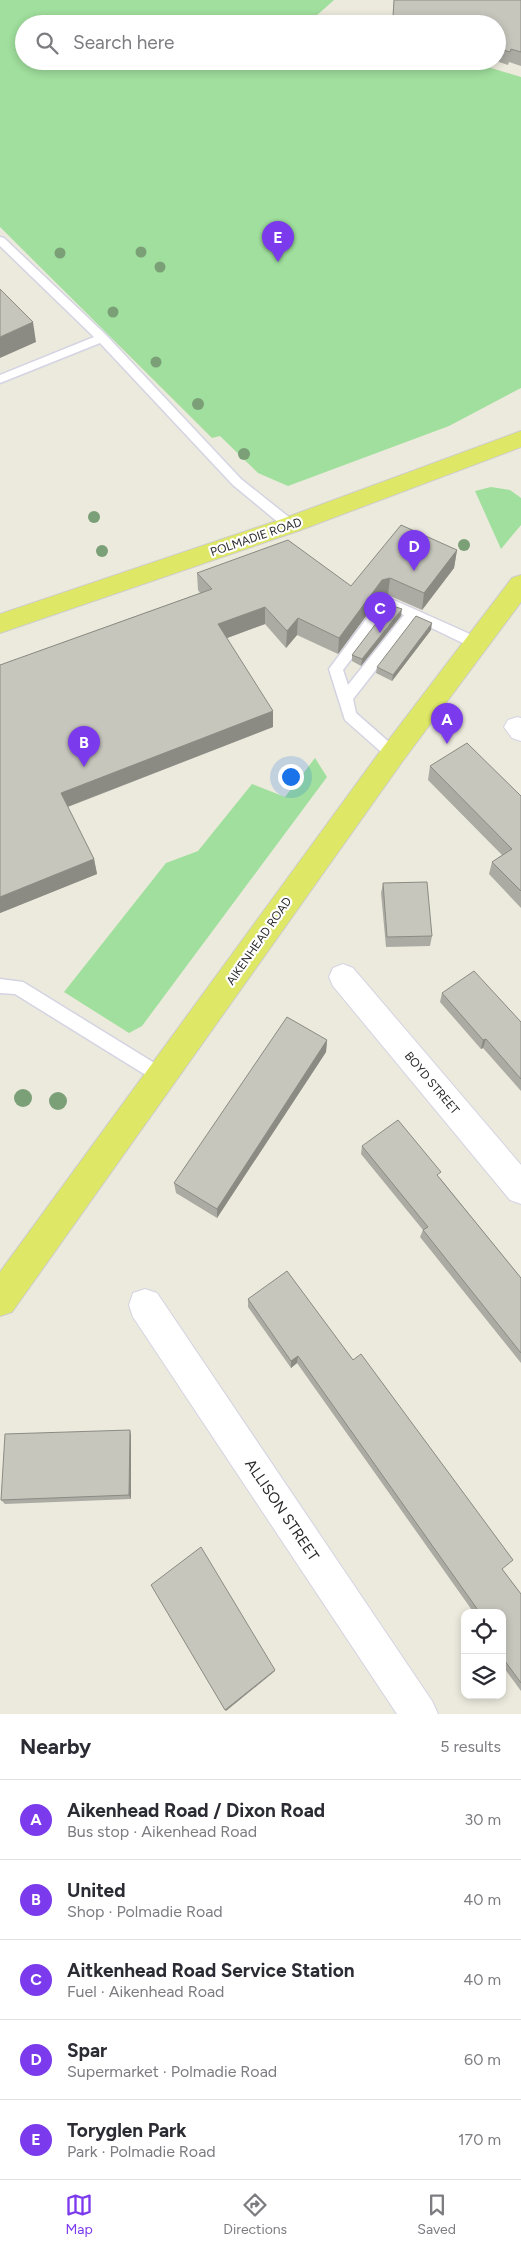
<!DOCTYPE html>
<meta charset="utf-8">
<style>
:root{--surface:#fff;--page:#f7f7f7;--text:#2b2b33;--muted:#7c7c81;--line:#e1e1e2;--accent:#7c3aed}
body{margin:0;font-family:Figtree,sans-serif;background:var(--page);color:var(--text)}
.controls{position:absolute;right:15px;bottom:15px;display:grid;overflow:hidden;border-radius:10px;box-shadow:0 2px 8px #0003}
.controls button{width:45px;height:45px;display:grid;place-items:center;padding:0;border:0;border-bottom:1px solid var(--line);background:var(--surface);color:var(--text);font:25px sans-serif}
.you{position:absolute;left:290px;top:776px;width:18px;height:18px;margin:-12px;border:4px solid #fff;border-radius:50%;background:#1a73e8;box-shadow:0 0 0 8px #1a73e833}
.badge{display:grid;place-items:center;width:32px;height:32px;border-radius:50%;background:var(--accent);color:#fff;font-size:16px;font-weight:700}
.pin{position:absolute;translate:-50% -41px;filter:drop-shadow(0 1px 2px #0008)}
.pin::after{content:'';position:absolute;top:26px;width:18px;height:15px;background:inherit;clip-path:polygon(0 0,100% 0,50% 100%)}
.list{margin:0;padding:0;list-style:none}
h2{display:flex;justify-content:space-between;align-items:center;height:65px;margin:0;padding:0 20px;font-size:21px}
h2 small{font-size:16px;font-weight:400;color:var(--muted)}
.list li{display:grid;grid-template-columns:32px 1fr auto;gap:15px;align-items:center;box-sizing:border-box;height:80px;padding:0 20px;border-top:1px solid var(--line)}
.list b{display:block;font-size:19px;white-space:nowrap}
.list p{margin:0;font-size:16px;white-space:nowrap;color:var(--muted)}
.list em{font-size:16px;font-style:normal;color:var(--muted)}
.icon{flex:none;width:28px;height:28px;fill:none;stroke:currentColor;stroke-width:2;stroke-linecap:round;stroke-linejoin:round}
.map{position:relative;flex:none;width:521px;height:1714px;overflow:hidden}
.search{position:absolute;background:var(--surface);box-shadow:0 2px 8px #0003;left:15px;right:15px;top:15px;height:55px;display:flex;align-items:center;gap:12px;box-sizing:border-box;padding:0 18px;border-radius:28px;color:var(--muted);font-size:19px}
.sheet{height:465px;background:var(--surface)}
nav{display:flex;justify-content:space-around;align-items:center;box-sizing:border-box;height:70px;border-top:1px solid var(--line);background:var(--surface);font-size:14px;color:var(--muted)}
nav a{display:grid;justify-items:center;gap:2px}
nav .on{color:var(--accent)}
.map>svg:first-child{display:block}
</style>
<div class="map">
<svg width="521" height="1714" viewBox="0 0 521 1714">
<rect width="100%" height="100%" fill="#eceadd"/>
<path fill="#a0df9d" d="M 0,0 L 334,0 L 315,17 L 339,24 L 24,24 L 24,61 L 468,61 L 521,77 L 521,388 L 449,426 L 288,486 L 258,473 L 220,436 L 212,438 L 0,227 Z
M 491,487 L 510,490 L 521,498 L 521,525 L 501,549 L 475,491 Z
M 315,758 L 327,777 L 142,1026 L 129,1033 L 64,992 L 166,863 L 198,851 L 252,784 L 285,797 Z"/>
<g fill="none" stroke-linecap="round" stroke-linejoin="round">
<defs>
<path id="lane" d="M 0,237 L 4,238 L 106,335 L 241,479 L 295,522 L 296,525 L 295,528 L 285,528 L 233,485 L 100,343 L 0,383 L 0,375 L 94,337 L 0,246 Z
M 387,597 L 481,639 L 483,643 L 481,647 L 471,647 L 415,620 L 353,699 L 356,713 L 398,750 L 400,754 L 398,758 L 393,760 L 388,758 L 345,720 L 329,669 L 382,598 ZM 389,609 L 404,615 L 348,685 L 343,670 Z
M 0,979 L 23,982 L 169,1072 L 171,1077 L 169,1082 L 163,1085 L 157,1082 L 15,994 L 0,993 Z"/>
<path id="street" d="M 517,717 L 521,718 L 521,741 L 512,738 L 504,727 L 508,720 Z
M 343,964 L 353,968 L 521,1165 L 521,1204 L 510,1200 L 333,986 L 329,977 L 333,968 Z
M 145,1289 L 157,1293 L 432,1701 L 438,1714 L 397,1714 L 133,1317 L 129,1305 L 133,1293 Z"/>
<path id="primary" d="M 521,431 L 521,447 L 298,531 L 0,633 L 0,614 L 282,519 Z
M 521,575 L 521,602 L 402,762 L 12,1312 L 0,1316 L 0,1272 L 384,746 L 512,578 Z"/>
</defs>
<use href="#lane" stroke="#d4d3e2" stroke-width="3"/>
<use href="#street" stroke="#d4d3e2" stroke-width="2"/>
<use href="#primary" stroke="#ccc" stroke-width="2"/>
<use href="#lane" fill="#fff" fill-rule="evenodd"/>
<use href="#street" fill="#fff" fill-rule="evenodd"/>
<use href="#primary" fill="#dfe866" fill-rule="evenodd"/>
</g>
<g fill="#7ba078">
<circle cx="141" cy="252" r="5.5"/>
<circle cx="60" cy="253" r="5.5"/>
<circle cx="160" cy="267" r="5.5"/>
<circle cx="113" cy="312" r="5.5"/>
<circle cx="156" cy="362" r="5.5"/>
<circle cx="198" cy="404" r="6"/>
<circle cx="244" cy="454" r="6"/>
<circle cx="94" cy="517" r="6"/>
<circle cx="464" cy="545" r="6"/>
<circle cx="102" cy="551" r="6"/>
<circle cx="23" cy="1098" r="9"/>
<circle cx="58" cy="1101" r="9"/>
</g>
<path fill="#abaaa3" d="M 394,0 L 521,0 L 521,66 L 509,62 L 508,65 L 496,61 L 497,61 L 497,24 L 393,24 Z
M 457,550 L 454,568 L 422,610 L 388,595 L 380,597 L 338,654 L 297,635 L 286,648 L 265,624 L 227,638 L 273,727 L 68,807 L 94,859 L 97,874 L 0,913 L 0,665 L 200,593 L 198,590 L 197,573 L 351,586 Z
M 401,616 L 361,666 L 352,661 L 352,655 Z
M 431,630 L 392,681 L 376,673 L 377,667 Z
M 430,766 L 521,796 L 521,908 L 489,874 L 492,862 L 502,855 L 428,780 Z
M 383,883 L 432,936 L 430,946 L 386,947 L 381,893 Z
M 442,993 L 521,1022 L 521,1091 L 483,1048 L 481,1049 L 440,1002 Z
M 327,1040 L 326,1052 L 217,1218 L 176,1193 L 174,1183 Z
M 362,1146 L 440,1178 L 521,1278 L 521,1363 L 420,1237 L 423,1230 L 361,1154 Z
M 248,1299 L 502,1569 L 521,1594 L 521,1691 L 502,1665 L 502,1613 L 474,1613 L 297,1363 L 291,1368 L 248,1307 Z
M 131,1435 L 131,1499 L 5,1504 L 1,1500 Z"/>
<path fill="#8b8b84" d="M 33,322 L 36,342 L 0,358 L 0,337 Z
M 457,550 L 454,568 L 422,610 L 424,593 Z
M 390,578 L 388,595 L 380,597 L 338,654 L 339,638 L 382,580 Z
M 265,607 L 265,624 L 219,641 L 218,624 Z
M 402,609 L 401,616 L 361,666 L 362,659 Z
M 298,618 L 297,635 L 286,648 L 287,631 Z
M 432,623 L 431,630 L 392,681 L 393,675 Z
M 273,711 L 273,727 L 64,808 L 61,793 Z
M 94,859 L 97,874 L 0,913 L 0,897 Z
M 486,1039 L 483,1048 L 481,1049 L 483,1040 Z
M 327,1040 L 326,1052 L 217,1218 L 217,1209 Z
M 298,1356 L 297,1363 L 291,1368 L 291,1361 Z
M 130,1430 L 131,1435 L 131,1499 L 129,1495 Z
M 275,1670 L 275,1671 L 226,1711 L 225,1710 Z"/>
<path fill="#c7c6bd" stroke="#8b8b84" d="M 394,0 L 521,0 L 521,52 L 511,49 L 510,52 L 497,48 L 497,24 L 416,24 L 393,17 Z
M 0,289 L 33,322 L 0,337 Z
M 401,525 L 457,550 L 424,593 L 390,578 L 382,580 L 339,638 L 298,618 L 287,631 L 265,607 L 218,624 L 273,711 L 61,793 L 94,859 L 0,897 L 0,665 L 212,589 L 197,573 L 288,540 L 351,586 Z
M 390,605 L 402,609 L 362,659 L 352,655 Z
M 416,616 L 432,623 L 393,675 L 377,667 Z
M 467,743 L 521,796 L 521,891 L 492,862 L 512,849 L 430,766 Z
M 427,882 L 432,936 L 387,937 L 383,883 Z
M 474,971 L 521,1022 L 521,1079 L 486,1039 L 483,1040 L 442,993 Z
M 287,1017 L 327,1040 L 217,1209 L 174,1183 Z
M 398,1120 L 441,1172 L 437,1175 L 521,1278 L 521,1353 L 423,1230 L 428,1227 L 362,1146 Z
M 287,1271 L 353,1360 L 361,1354 L 513,1560 L 502,1569 L 521,1594 L 521,1683 L 502,1657 L 502,1613 L 480,1613 L 298,1356 L 291,1361 L 248,1299 Z
M 130,1430 L 129,1495 L 1,1500 L 5,1434 Z
M 201,1547 L 275,1670 L 225,1710 L 151,1585 Z"/>
<g text-anchor="middle" stroke-width="4.5" stroke-linejoin="round" paint-order="stroke">
<g font-size="12" fill="#2a2a2a" stroke="#fff">
<text transform="translate(256 537) rotate(-19)" y="4">POLMADIE ROAD</text>
<text transform="translate(259 941) rotate(-55)" y="4">AIKENHEAD ROAD</text>
<text transform="translate(432 1083) rotate(50)" y="4">BOYD STREET</text>
</g>
<g font-size="15" fill="#2a2a2a" stroke="#fff">
<text transform="translate(282 1510) rotate(56)" y="5">ALLISON STREET</text>
</g>
</g>
</svg>
<div class="controls">
<button><svg class="icon" aria-label="locate" viewBox="0 0 24 24"><circle cx="12" cy="12" r="6"/><path d="M12 2v4M12 18v4M2 12h4M18 12h4"/></svg></button>
<button><svg class="icon" aria-label="layers" viewBox="0 0 24 24"><path d="M12 4l9 5-9 5-9-5zM3 14l9 5 9-5"/></svg></button>
</div>
<div class="you"></div>
<div class="pin badge" style="left:447px;top:744px">A</div>
<div class="pin badge" style="left:84px;top:767px">B</div>
<div class="pin badge" style="left:380px;top:633px">C</div>
<div class="pin badge" style="left:414px;top:571px">D</div>
<div class="pin badge" style="left:278px;top:262px">E</div>
<div class="search"><svg class="icon" aria-label="search" viewBox="0 0 24 24"><circle cx="10" cy="10" r="6"/><path d="M15 15l6 6"/></svg>Search here</div>
</div>
<section class="sheet">
<h2>Nearby<small>5 results</small></h2>
<ul class="list">
<li><span class="badge">A</span><div><b>Aikenhead Road / Dixon Road</b><p>Bus stop · Aikenhead Road</p></div><em>30 m</em></li>
<li><span class="badge">B</span><div><b>United</b><p>Shop · Polmadie Road</p></div><em>40 m</em></li>
<li><span class="badge">C</span><div><b>Aitkenhead Road Service Station</b><p>Fuel · Aikenhead Road</p></div><em>40 m</em></li>
<li><span class="badge">D</span><div><b>Spar</b><p>Supermarket · Polmadie Road</p></div><em>60 m</em></li>
<li><span class="badge">E</span><div><b>Toryglen Park</b><p>Park · Polmadie Road</p></div><em>170 m</em></li>
</ul>
</section>
<nav>
<a class="on"><svg class="icon" aria-label="map" viewBox="0 0 24 24"><path d="M3 6l6-2 6 2 6-2v14l-6 2-6-2-6 2zM9 4v14M15 6v14"/></svg>Map</a>
<a><svg class="icon" aria-label="directions" viewBox="0 0 24 24"><path d="M12 3l9 9-9 9-9-9zM9 14v-3h6M13 9l2 2-2 2"/></svg>Directions</a>
<a><svg class="icon" aria-label="saved" viewBox="0 0 24 24"><path d="M7 4h10v16l-5-4-5 4z"/></svg>Saved</a>
</nav>
